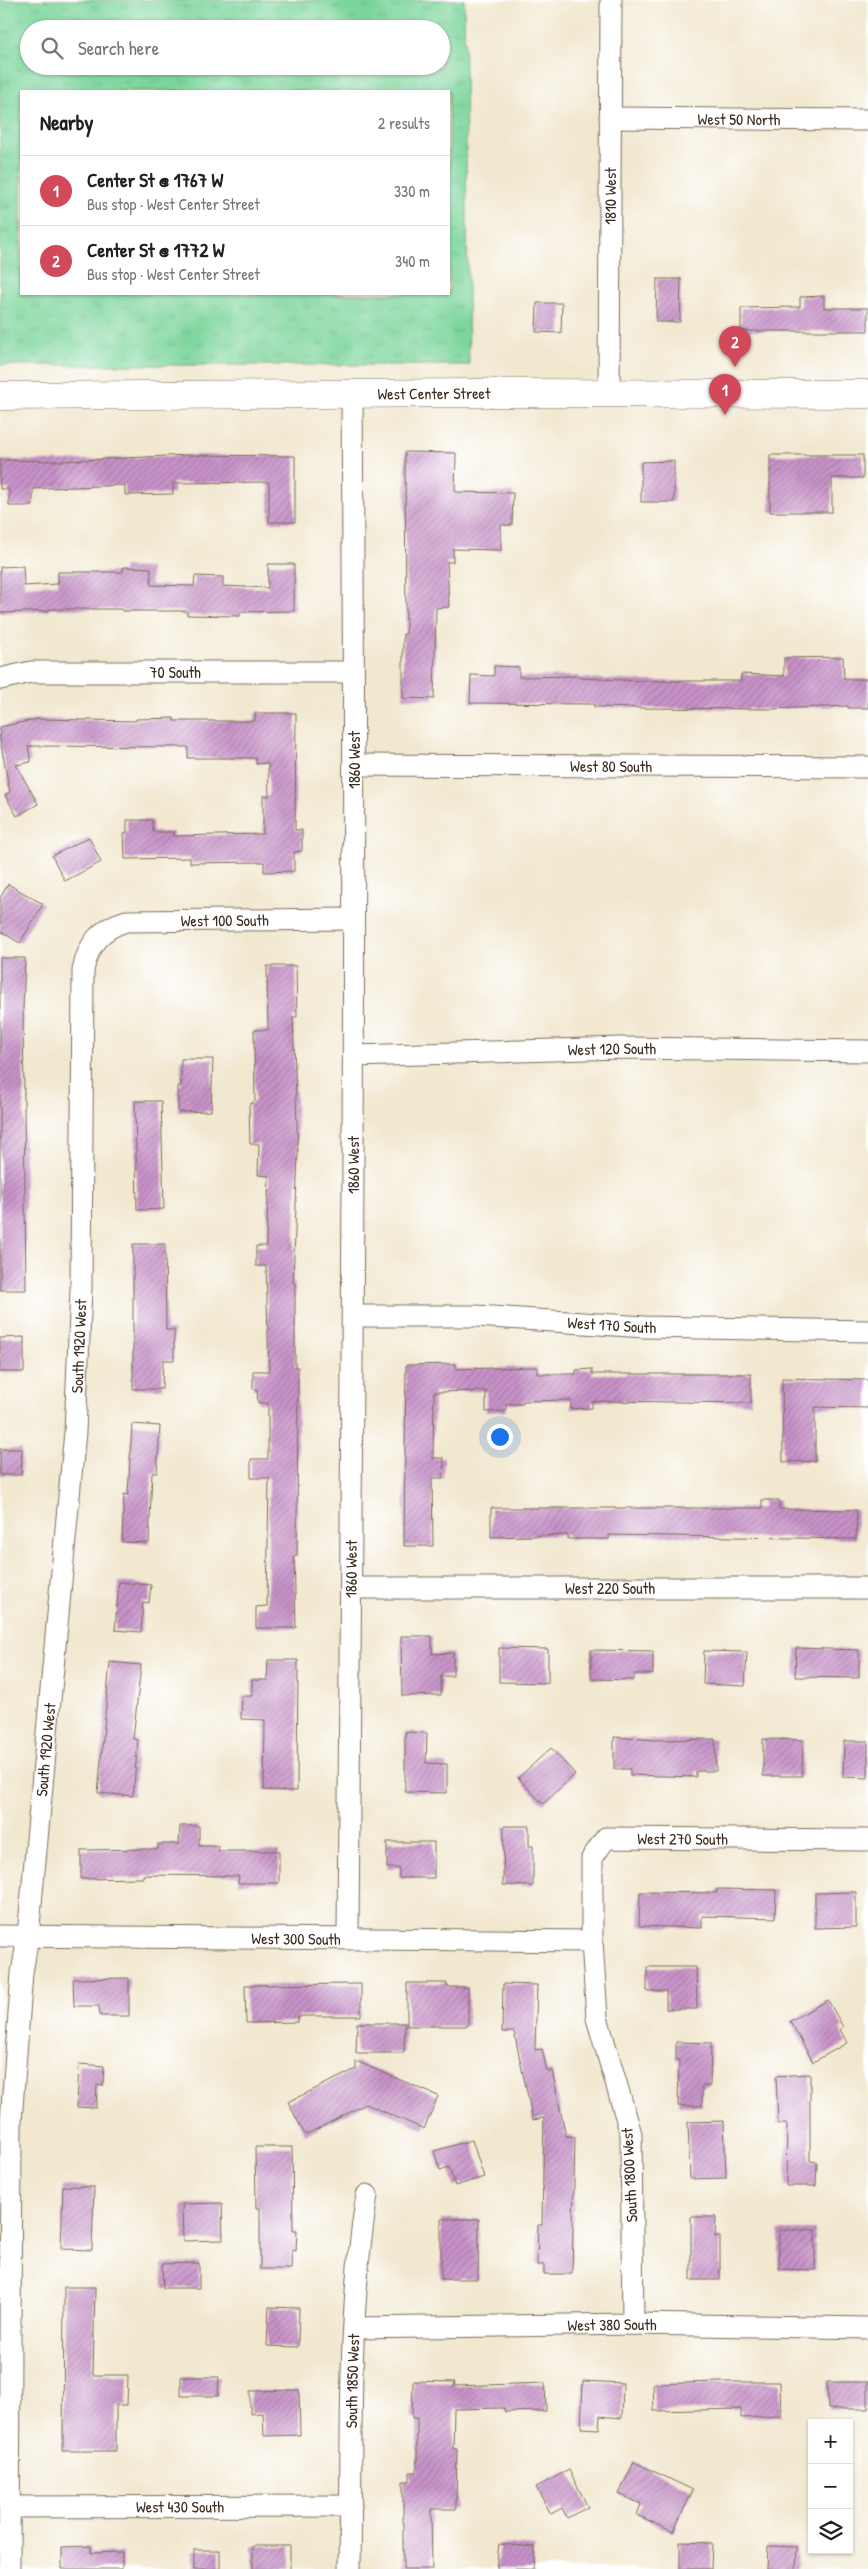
<!DOCTYPE html>
<meta charset="utf-8">
<style>
:root{--surface:#fff;--page:#f6f6f6;--text:#202124;--muted:#757577;--line:#e0e0e0;--accent:#d1495b}
body{margin:0;font-family:"Patrick Hand",sans-serif;background:var(--page);color:var(--text)}
.controls{position:absolute;right:15px;bottom:15px;display:grid;overflow:hidden;border-radius:0px;box-shadow:0 1px 4px #0004}
.controls button{width:45px;height:45px;display:grid;place-items:center;padding:0;border:0;border-bottom:1px solid var(--line);background:var(--surface);color:var(--text);font:25px sans-serif}
.you{position:absolute;left:499px;top:1436px;width:18px;height:18px;margin:-12px;border:4px solid #fff;border-radius:50%;background:#1a73e8;box-shadow:0 0 0 8px #1a73e833}
.badge{display:grid;place-items:center;width:32px;height:32px;border-radius:50%;background:var(--accent);color:#fff;font-size:16px;font-weight:700}
.pin{position:absolute;translate:-50% -41px;filter:drop-shadow(0 1px 2px #0008)}
.pin::after{content:'';position:absolute;top:26px;width:18px;height:15px;background:inherit;clip-path:polygon(0 0,100% 0,50% 100%)}
.list{margin:0;padding:0;list-style:none}
h2{display:flex;justify-content:space-between;align-items:center;height:65px;margin:0;padding:0 20px;font-size:21px}
h2 small{font-size:16px;font-weight:400;color:var(--muted)}
.list li{display:grid;grid-template-columns:32px 1fr auto;gap:15px;align-items:center;box-sizing:border-box;height:70px;padding:0 20px;border-top:1px solid var(--line)}
.list b{display:block;font-size:19px;white-space:nowrap}
.list p{margin:0;font-size:16px;white-space:nowrap;color:var(--muted)}
.list em{font-size:16px;font-style:normal;color:var(--muted)}
.icon{flex:none;width:28px;height:28px;fill:none;stroke:currentColor;stroke-width:2;stroke-linecap:round;stroke-linejoin:round}
.map{position:relative;flex:none;width:868px;height:2569px;overflow:hidden}
.search{position:absolute;background:var(--surface);box-shadow:0 1px 4px #0004;left:20px;top:20px;width:430px;height:55px;display:flex;align-items:center;gap:12px;box-sizing:border-box;padding:0 18px;border-radius:28px;color:var(--muted);font-size:19px}
.panel{position:absolute;background:var(--surface);box-shadow:0 1px 4px #0004;left:20px;top:90px;width:430px;height:205px;border-radius:0px}
.map>svg:first-child{display:block}
</style>
<div class="map">
<svg width="868" height="2569" viewBox="0 0 868 2569">
<defs>
<pattern id="grass-tufts" width="24" height="20" patternUnits="userSpaceOnUse" patternTransform="scale(1.25)"><rect width="24" height="20" fill="#7bd59b"/><path d="M3 7l-1-3M5 7V3M7 7l1-3M15 17l-1-3M17 17v-4M19 17l1-3" fill="none" stroke="#6bb785"/></pattern>
<pattern id="building-hatch" width="6" height="6" patternUnits="userSpaceOnUse" patternTransform="scale(1.25)"><rect width="6" height="6" fill="#c893c9"/><path d="M-1 1l2-2M0 6l6-6M5 7l2-2" fill="none" stroke="#a478a3"/></pattern>
</defs>
<rect width="100%" height="100%" fill="#fff"/>
<filter id="ink" filterUnits="userSpaceOnUse"><feTurbulence type="fractalNoise" baseFrequency=".02" numOctaves="2"/><feDisplacementMap in="SourceGraphic" scale="10" xChannelSelector="R" yChannelSelector="G"/><feConvolveMatrix kernelMatrix="1 2 1 2 8 2 1 2 1" color-interpolation-filters="sRGB"/></filter>
<filter id="wash" filterUnits="userSpaceOnUse"><feTurbulence type="fractalNoise" baseFrequency=".0096" numOctaves="4" result="noise"/><feDisplacementMap in="SourceGraphic" scale="20" xChannelSelector="R" yChannelSelector="G"/><feGaussianBlur stdDeviation="1.12" result="paint"/><feColorMatrix in="noise" values="0 0 0 0 0 0 0 0 0 0 0 0 0 0 0 0 0 1.4 0 .05"/><feComposite in="paint" operator="in"/></filter>
<g filter="url(#wash)">
<rect width="100%" height="100%" fill="#f2e8d0"/>
<path fill="url(#grass-tufts)" stroke="#5b805c" fill-rule="evenodd" d="M 0,0 L 464,0 L 469,365 L 0,365 ZM 29,29 L 441,29 L 441,66 L 29,66 ZM 21,91 L 449,91 L 449,294 L 21,294 Z"/>
<g id="blocks">
<path fill="url(#building-hatch)" d="M 657,279 L 681,279 L 680,322 L 656,322 Z
M 824,296 L 824,308 L 868,308 L 868,331 L 741,331 L 741,308 L 800,307 L 800,297 Z
M 537,303 L 562,303 L 561,333 L 536,332 Z
M 405,452 L 456,453 L 455,492 L 513,493 L 512,525 L 501,525 L 501,550 L 453,549 L 453,562 L 447,562 L 449,607 L 436,608 L 434,699 L 403,698 L 403,634 L 406,634 Z
M 188,455 L 295,456 L 295,522 L 269,522 L 269,482 L 173,483 L 173,494 L 125,495 L 125,485 L 48,488 L 33,489 L 33,506 L 9,506 L 9,489 L 0,489 L 0,460 L 61,461 Z
M 770,455 L 863,455 L 863,478 L 832,478 L 832,512 L 770,512 Z
M 674,461 L 674,502 L 641,502 L 641,462 Z
M 268,564 L 294,564 L 294,611 L 240,612 L 240,616 L 187,615 L 187,611 L 122,611 L 122,609 L 49,609 L 49,611 L 0,613 L 0,567 L 23,566 L 24,586 L 58,584 L 58,572 L 123,572 L 123,567 L 151,568 L 151,585 L 194,586 L 195,576 L 223,577 L 223,586 L 268,588 Z
M 843,657 L 844,679 L 868,679 L 868,708 L 848,708 L 848,706 L 771,709 L 643,708 L 594,707 L 594,704 L 470,703 L 471,675 L 494,676 L 494,666 L 519,667 L 519,677 L 580,676 L 580,678 L 643,681 L 741,681 L 741,674 L 784,676 L 784,658 Z
M 255,713 L 296,713 L 295,830 L 302,830 L 302,851 L 294,852 L 294,871 L 264,872 L 264,862 L 190,863 L 190,858 L 125,859 L 124,833 L 127,832 L 127,820 L 152,820 L 153,832 L 174,832 L 174,836 L 263,834 L 263,796 L 269,796 L 268,763 L 256,764 L 256,758 L 188,758 L 188,747 L 28,746 L 31,762 L 16,765 L 38,804 L 17,816 L 5,795 L 10,792 L 0,740 L 0,727 L 38,719 L 136,721 L 136,719 L 174,718 L 174,721 L 255,721 Z
M 89,837 L 101,862 L 65,881 L 52,856 Z
M 8,884 L 43,904 L 20,943 L 0,931 L 0,898 Z
M 0,958 L 25,958 L 23,1008 L 26,1290 L 0,1290 Z
M 267,966 L 296,966 L 297,1017 L 293,1017 L 298,1153 L 293,1283 L 295,1283 L 295,1367 L 298,1367 L 297,1556 L 294,1556 L 296,1628 L 256,1628 L 256,1607 L 267,1606 L 269,1478 L 251,1478 L 251,1459 L 268,1459 L 268,1403 L 258,1403 L 257,1389 L 253,1389 L 253,1371 L 269,1371 L 266,1266 L 256,1266 L 256,1246 L 266,1246 L 269,1176 L 258,1175 L 259,1144 L 250,1144 L 249,1105 L 255,1101 L 254,1030 L 268,1030 Z
M 181,1059 L 213,1059 L 211,1111 L 178,1112 L 178,1086 L 181,1086 Z
M 135,1101 L 161,1101 L 164,1209 L 137,1210 Z
M 133,1244 L 165,1244 L 166,1330 L 174,1330 L 174,1360 L 163,1360 L 162,1389 L 133,1389 Z
M 24,1337 L 24,1372 L 0,1372 L 0,1338 Z
M 456,1364 L 456,1369 L 537,1367 L 537,1374 L 576,1374 L 576,1370 L 592,1369 L 592,1374 L 751,1374 L 751,1403 L 604,1401 L 592,1402 L 592,1408 L 571,1409 L 571,1400 L 523,1401 L 523,1404 L 506,1404 L 506,1411 L 486,1412 L 486,1391 L 434,1392 L 433,1458 L 444,1458 L 443,1478 L 432,1478 L 433,1546 L 404,1546 L 406,1365 Z
M 782,1378 L 868,1380 L 868,1408 L 815,1407 L 815,1461 L 783,1462 Z
M 132,1424 L 160,1426 L 157,1473 L 152,1473 L 149,1543 L 122,1542 L 124,1494 L 128,1495 Z
M 0,1449 L 22,1449 L 21,1475 L 0,1475 Z
M 762,1500 L 779,1500 L 779,1509 L 857,1510 L 856,1539 L 609,1535 L 609,1539 L 568,1539 L 568,1535 L 491,1537 L 491,1508 L 762,1508 Z
M 119,1582 L 151,1585 L 149,1603 L 143,1602 L 141,1632 L 115,1630 Z
M 401,1636 L 432,1636 L 432,1654 L 453,1653 L 453,1676 L 441,1676 L 441,1695 L 402,1696 Z
M 499,1648 L 548,1649 L 548,1683 L 499,1682 Z
M 796,1648 L 859,1650 L 859,1678 L 795,1677 Z
M 591,1650 L 653,1651 L 653,1674 L 634,1674 L 634,1680 L 591,1679 Z
M 704,1651 L 747,1652 L 745,1686 L 703,1684 Z
M 268,1660 L 298,1660 L 297,1791 L 264,1790 L 265,1720 L 241,1719 L 242,1696 L 252,1696 L 252,1680 L 267,1680 Z
M 110,1662 L 141,1665 L 133,1739 L 138,1740 L 133,1796 L 98,1793 Z
M 405,1732 L 427,1733 L 426,1763 L 447,1764 L 447,1793 L 405,1792 Z
M 614,1737 L 655,1740 L 715,1739 L 716,1771 L 696,1771 L 696,1777 L 630,1775 L 630,1769 L 614,1769 Z
M 763,1739 L 803,1740 L 802,1776 L 763,1776 Z
M 844,1741 L 868,1741 L 868,1778 L 843,1777 Z
M 551,1748 L 575,1774 L 543,1804 L 518,1778 Z
M 180,1826 L 199,1826 L 199,1846 L 219,1846 L 218,1851 L 279,1851 L 279,1883 L 238,1883 L 239,1876 L 143,1875 L 143,1878 L 81,1879 L 81,1850 L 158,1849 L 158,1844 L 179,1844 Z
M 504,1826 L 529,1826 L 529,1846 L 533,1846 L 533,1886 L 503,1885 Z
M 387,1842 L 434,1842 L 434,1878 L 399,1878 L 399,1868 L 387,1868 Z
M 717,1889 L 776,1890 L 775,1918 L 702,1916 L 702,1928 L 639,1926 L 640,1892 L 717,1893 Z
M 856,1892 L 856,1927 L 815,1928 L 815,1893 Z
M 647,1967 L 696,1967 L 697,2009 L 666,2009 L 666,1991 L 647,1991 Z
M 129,1978 L 129,2016 L 100,2016 L 99,2006 L 74,2006 L 73,1979 Z
M 407,1983 L 447,1983 L 447,1987 L 468,1987 L 468,2026 L 407,2026 Z
M 361,1984 L 361,2016 L 298,2016 L 298,2022 L 246,2023 L 245,1985 Z
M 503,1984 L 537,1985 L 535,2050 L 542,2049 L 547,2071 L 552,2071 L 566,2136 L 575,2137 L 572,2274 L 544,2274 L 544,2265 L 537,2265 L 538,2225 L 542,2225 L 544,2118 L 533,2120 L 514,2032 L 502,2032 Z
M 828,2000 L 843,2027 L 840,2029 L 847,2043 L 813,2062 L 790,2021 Z
M 357,2023 L 405,2023 L 404,2053 L 356,2053 Z
M 676,2042 L 711,2043 L 710,2086 L 702,2086 L 702,2106 L 678,2106 L 679,2060 L 676,2060 Z
M 356,2061 L 438,2096 L 424,2129 L 366,2104 L 305,2135 L 288,2102 L 356,2069 Z
M 79,2064 L 104,2066 L 103,2086 L 97,2085 L 96,2108 L 77,2107 Z
M 810,2074 L 810,2161 L 817,2162 L 816,2186 L 786,2186 L 787,2124 L 778,2124 L 776,2076 Z
M 724,2121 L 726,2178 L 690,2179 L 688,2122 Z
M 472,2140 L 484,2177 L 455,2186 L 449,2167 L 440,2170 L 434,2151 Z
M 255,2147 L 292,2147 L 293,2230 L 297,2230 L 296,2251 L 292,2250 L 291,2269 L 260,2269 L 260,2208 L 256,2208 Z
M 63,2186 L 94,2187 L 92,2250 L 61,2249 Z
M 222,2203 L 223,2240 L 183,2241 L 182,2204 Z
M 691,2217 L 716,2217 L 715,2237 L 720,2237 L 720,2280 L 691,2280 Z
M 441,2219 L 479,2219 L 478,2279 L 441,2279 Z
M 779,2230 L 815,2230 L 815,2270 L 779,2269 Z
M 199,2263 L 199,2288 L 163,2288 L 162,2264 Z
M 64,2287 L 95,2287 L 93,2375 L 128,2375 L 127,2405 L 116,2405 L 116,2451 L 63,2451 Z
M 269,2307 L 299,2308 L 298,2347 L 267,2346 Z
M 181,2377 L 219,2377 L 218,2396 L 181,2396 Z
M 413,2381 L 455,2382 L 454,2386 L 545,2383 L 546,2411 L 505,2412 L 504,2408 L 454,2409 L 453,2449 L 457,2449 L 456,2509 L 431,2509 L 432,2569 L 403,2569 L 403,2481 L 410,2481 L 410,2472 L 417,2472 L 417,2418 L 412,2418 Z
M 583,2381 L 623,2383 L 622,2418 L 600,2416 L 599,2429 L 581,2428 Z
M 716,2382 L 780,2382 L 781,2416 L 741,2418 L 741,2409 L 654,2411 L 653,2384 Z
M 827,2382 L 868,2382 L 868,2409 L 828,2409 Z
M 299,2390 L 300,2435 L 264,2436 L 263,2413 L 250,2414 L 250,2391 Z
M 634,2462 L 693,2490 L 673,2532 L 637,2515 L 641,2504 L 619,2494 Z
M 569,2470 L 588,2507 L 567,2518 L 562,2508 L 551,2514 L 536,2487 Z
M 680,2542 L 712,2543 L 711,2569 L 680,2569 Z
M 499,2544 L 535,2547 L 533,2569 L 496,2569 Z
M 91,2546 L 91,2553 L 122,2552 L 122,2569 L 62,2569 L 62,2547 Z
M 253,2546 L 290,2546 L 290,2569 L 253,2569 Z
M 768,2546 L 797,2547 L 796,2569 L 767,2569 Z
M 194,2550 L 220,2550 L 220,2569 L 194,2569 Z"/>
</g>
</g>
<g filter="url(#ink)">
<use href="#blocks" fill-opacity="0" stroke="#7b6c5c" stroke-width="1"/>
<g fill="none" stroke-linecap="round" stroke-linejoin="round">
<defs>
<g id="minor">
<path id="s1" d="M 610,118 L 868,120"/>
<path id="s2" d="M 609,394 L 611,0"/>
<path id="s3" d="M 0,679 L 31,672 L 353,672"/>
<path id="s4" d="M 355,765 L 868,767"/>
<path id="s5" d="M 354,1056 L 621,1048 L 868,1051"/>
<path id="s6" d="M 354,1316 L 476,1316 L 645,1327 L 868,1331"/>
<path id="s7" d="M 351,1588 L 868,1588"/>
<path id="s8" d="M 0,1936 L 592,1941"/>
<path id="s9" d="M 348,1937 C 352,1422 356,908 352,393"/>
<path id="s10" d="M 633,2324 L 631,2134 L 597,2018 L 592,1941 L 592,1858 L 606,1838 L 868,1840"/>
<path id="s11" d="M 354,2328 L 633,2324 L 868,2328"/>
<path id="s12" d="M 9,2507 L 351,2506"/>
<path id="s13" d="M 9,2569 L 11,2121 L 22,1973 L 28,1936 L 75,1432 L 81,1289 L 83,971 C 88,944 100,929 126,921 L 353,919"/>
<path id="s14" d="M 350,2569 C 352,2445 347,2318 367,2195"/>
</g>
<g id="secondary">
<path id="s15" d="M 0,396 L 469,393 L 868,394"/>
</g>
</defs>
<use href="#minor" stroke="#7b6c5c" stroke-width="23"/>
<use href="#secondary" stroke="#7b6c5c" stroke-width="29"/>
<use href="#minor" stroke="#fff" stroke-width="21"/>
<use href="#secondary" stroke="#fff" stroke-width="28"/>
</g>
</g>
<g text-anchor="middle" stroke-width="4" stroke-linejoin="round" paint-order="stroke">
<g font-size="16" fill="#3b2a1e" stroke="#fff">
<text dy="6" stroke="none"><textPath href="#s1" startOffset="129">West 50 North</textPath></text>
<text dy="6" stroke="none"><textPath href="#s2" startOffset="198">1810 West</textPath></text>
<text dy="6" stroke="none"><textPath href="#s15" startOffset="434">West Center Street</textPath></text>
<text dy="6" stroke="none"><textPath href="#s3" startOffset="176">70 South</textPath></text>
<text transform="translate(354 760) rotate(-90)" y="6">1860 West</text>
<text dy="6" stroke="none"><textPath href="#s4" startOffset="256">West 80 South</textPath></text>
<text dy="6" stroke="none"><textPath href="#s13" startOffset="1770">West 100 South</textPath></text>
<text dy="6" stroke="none"><textPath href="#s5" startOffset="258">West 120 South</textPath></text>
<text dy="6" stroke="none"><textPath href="#s9" startOffset="772">1860 West</textPath></text>
<text dy="6" stroke="none"><textPath href="#s6" startOffset="258">West 170 South</textPath></text>
<text dy="6" stroke="none"><textPath href="#s13" startOffset="1226">South 1920 West</textPath></text>
<text dy="6" stroke="none"><textPath href="#s9" startOffset="368">1860 West</textPath></text>
<text dy="6" stroke="none"><textPath href="#s7" startOffset="259">West 220 South</textPath></text>
<text dy="6" stroke="none"><textPath href="#s13" startOffset="821">South 1920 West</textPath></text>
<text dy="6" stroke="none"><textPath href="#s10" startOffset="572">West 270 South</textPath></text>
<text dy="6" stroke="none"><textPath href="#s8" startOffset="296">West 300 South</textPath></text>
<text transform="translate(629 2175) rotate(-93)" y="6">South 1800 West</text>
<text dy="6" stroke="none"><textPath href="#s11" startOffset="258">West 380 South</textPath></text>
<text dy="6" stroke="none"><textPath href="#s14" startOffset="188">South 1850 West</textPath></text>
<text dy="6" stroke="none"><textPath href="#s12" startOffset="171">West 430 South</textPath></text>
</g>
</g>
</svg>
<div class="controls">
<button>+</button>
<button>−</button>
<button><svg class="icon" aria-label="layers" viewBox="0 0 24 24"><path d="M12 4l9 5-9 5-9-5zM3 14l9 5 9-5"/></svg></button>
</div>
<div class="you"></div>
<div class="pin badge" style="left:725px;top:415px">1</div>
<div class="pin badge" style="left:735px;top:367px">2</div>
<div class="search"><svg class="icon" aria-label="search" viewBox="0 0 24 24"><circle cx="10" cy="10" r="6"/><path d="M15 15l6 6"/></svg>Search here</div>
<section class="panel">
<h2>Nearby<small>2 results</small></h2>
<ul class="list">
<li><span class="badge">1</span><div><b>Center St @ 1767 W</b><p>Bus stop · West Center Street</p></div><em>330 m</em></li>
<li><span class="badge">2</span><div><b>Center St @ 1772 W</b><p>Bus stop · West Center Street</p></div><em>340 m</em></li>
</ul>
</section>
</div>
